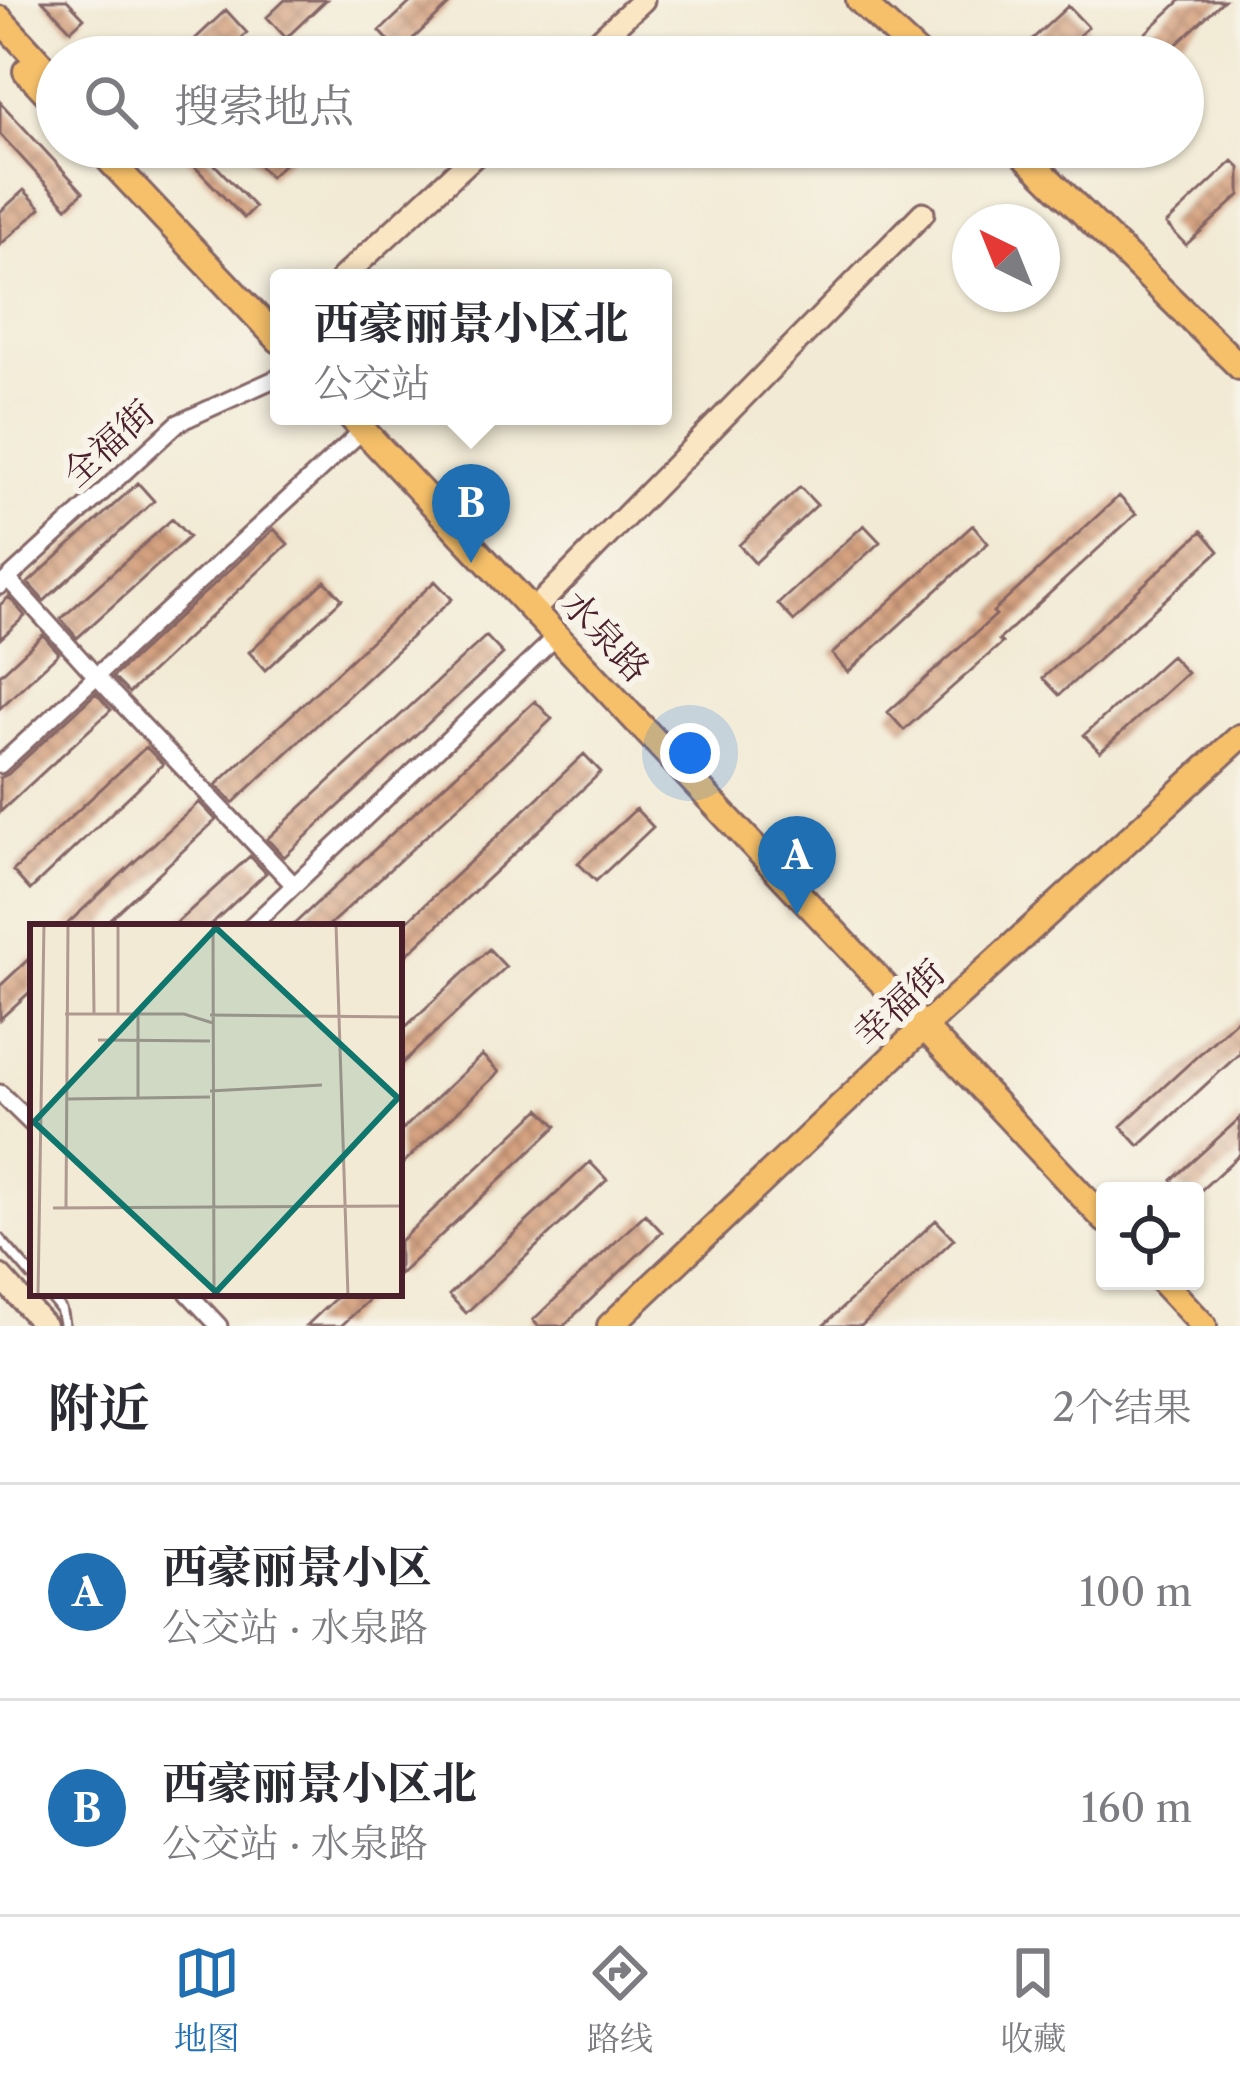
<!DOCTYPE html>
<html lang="zh">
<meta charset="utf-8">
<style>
:root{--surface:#fff;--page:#f7f7f7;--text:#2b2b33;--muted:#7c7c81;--line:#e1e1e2;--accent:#1f6fb2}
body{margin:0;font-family:"Libre Caslon Text","Noto Serif SC",serif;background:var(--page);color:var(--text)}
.controls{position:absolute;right:36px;bottom:36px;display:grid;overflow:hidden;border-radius:12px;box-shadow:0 3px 9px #0004}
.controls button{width:108px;height:108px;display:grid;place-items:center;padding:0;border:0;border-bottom:3px solid var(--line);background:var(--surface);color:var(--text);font:60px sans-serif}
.compass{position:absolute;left:952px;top:204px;width:108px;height:108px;border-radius:50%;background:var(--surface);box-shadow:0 3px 9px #0004;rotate:317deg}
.you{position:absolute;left:690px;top:753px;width:42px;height:42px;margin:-30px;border:9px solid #fff;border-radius:50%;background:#1a73e8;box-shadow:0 0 0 18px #1a73e833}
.badge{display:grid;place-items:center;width:78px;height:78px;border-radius:50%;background:var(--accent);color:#fff;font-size:39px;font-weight:700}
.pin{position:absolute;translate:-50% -99px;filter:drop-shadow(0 3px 6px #0008)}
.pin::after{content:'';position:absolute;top:63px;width:42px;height:36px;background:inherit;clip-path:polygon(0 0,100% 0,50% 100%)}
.popup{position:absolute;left:270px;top:269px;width:402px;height:156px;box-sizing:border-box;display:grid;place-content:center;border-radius:12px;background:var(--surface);filter:drop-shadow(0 3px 9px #0005);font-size:39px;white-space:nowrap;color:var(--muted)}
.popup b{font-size:45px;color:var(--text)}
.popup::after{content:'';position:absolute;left:50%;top:100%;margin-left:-24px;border:24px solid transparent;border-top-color:var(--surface)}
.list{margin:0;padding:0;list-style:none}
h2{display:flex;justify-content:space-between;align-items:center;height:156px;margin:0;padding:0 48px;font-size:51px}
h2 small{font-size:39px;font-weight:400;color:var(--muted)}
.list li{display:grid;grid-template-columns:78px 1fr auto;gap:36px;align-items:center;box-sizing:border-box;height:216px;padding:0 48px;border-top:3px solid var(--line)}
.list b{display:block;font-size:45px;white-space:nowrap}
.list p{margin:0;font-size:39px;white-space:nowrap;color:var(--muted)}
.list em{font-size:39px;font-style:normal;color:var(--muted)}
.icon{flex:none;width:66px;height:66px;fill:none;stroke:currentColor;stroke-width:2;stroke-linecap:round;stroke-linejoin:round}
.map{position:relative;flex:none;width:1240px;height:1326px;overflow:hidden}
.search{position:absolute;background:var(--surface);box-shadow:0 3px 9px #0004;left:36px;right:36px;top:36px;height:132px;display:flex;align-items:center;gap:30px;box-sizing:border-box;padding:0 42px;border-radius:66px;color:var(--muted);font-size:45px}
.sheet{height:588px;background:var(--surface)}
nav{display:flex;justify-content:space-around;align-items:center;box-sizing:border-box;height:168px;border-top:3px solid var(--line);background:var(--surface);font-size:33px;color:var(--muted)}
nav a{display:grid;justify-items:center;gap:6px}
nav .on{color:var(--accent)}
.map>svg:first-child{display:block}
</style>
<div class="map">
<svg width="1240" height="1326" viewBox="0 0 1240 1326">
<defs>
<pattern id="building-cross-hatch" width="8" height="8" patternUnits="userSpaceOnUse" patternTransform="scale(3)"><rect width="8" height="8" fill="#d5a280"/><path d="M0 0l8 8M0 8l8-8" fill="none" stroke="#af8369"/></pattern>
</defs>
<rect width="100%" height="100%" fill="#f7f3e8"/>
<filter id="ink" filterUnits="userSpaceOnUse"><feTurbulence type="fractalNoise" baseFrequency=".00833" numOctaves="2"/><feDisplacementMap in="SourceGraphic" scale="24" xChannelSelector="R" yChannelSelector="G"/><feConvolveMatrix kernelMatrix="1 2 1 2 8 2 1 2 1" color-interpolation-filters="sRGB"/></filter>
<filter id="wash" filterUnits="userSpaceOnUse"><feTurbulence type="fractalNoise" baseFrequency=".004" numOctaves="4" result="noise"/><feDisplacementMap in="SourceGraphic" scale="48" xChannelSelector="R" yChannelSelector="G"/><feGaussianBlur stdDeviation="2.7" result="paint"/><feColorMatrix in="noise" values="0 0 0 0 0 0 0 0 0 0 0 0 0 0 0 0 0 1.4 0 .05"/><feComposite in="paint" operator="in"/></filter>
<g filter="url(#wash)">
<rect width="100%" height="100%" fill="#f2ead4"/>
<g id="blocks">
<path fill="url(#building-cross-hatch)" d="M 42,0 L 67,0 L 84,18 L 71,30 Z
M 285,0 L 326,0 L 286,38 L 267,17 Z
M 413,0 L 454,0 L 399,52 L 380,31 Z
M 1181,0 L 1224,0 L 1163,57 L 1152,57 L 1137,41 Z
M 1068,6 L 1088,27 L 1056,57 L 1013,57 Z
M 226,10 L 247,33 L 222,57 L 176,57 Z
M 0,102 L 83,192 L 67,207 L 0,134 Z
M 176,147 L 198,147 L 255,207 L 244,218 Z
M 257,147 L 302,147 L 270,177 L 249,155 Z
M 1233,161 L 1240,168 L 1240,195 L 1186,245 L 1166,224 Z
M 24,190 L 41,208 L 0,245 L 0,212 Z
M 138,483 L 154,501 L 44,601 L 28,583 Z
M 800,487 L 817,505 L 755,563 L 739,545 Z
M 1119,496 L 1136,514 L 999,640 L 1002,643 L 904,730 L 888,712 L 996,615 L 993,612 Z
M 172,519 L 189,537 L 77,638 L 61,619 Z
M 864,525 L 880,542 L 794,621 L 778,604 Z
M 973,525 L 988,543 L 848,672 L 832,654 Z
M 274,529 L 288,544 L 129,693 L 113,677 Z
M 1202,531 L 1219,551 L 1059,695 L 1043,678 Z
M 325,581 L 342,599 L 265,670 L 249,652 Z
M 435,581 L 452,599 L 233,803 L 216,785 Z
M 9,597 L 25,616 L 0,639 L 0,605 Z
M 43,635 L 59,653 L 0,708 L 0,675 Z
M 486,636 L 503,654 L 284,857 L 267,839 Z
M 1171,656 L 1187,673 L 1100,752 L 1084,735 Z
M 96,693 L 111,710 L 0,812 L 0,778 L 8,774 Z
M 535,701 L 552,719 L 487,780 L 327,927 L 291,927 Z
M 146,747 L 163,764 L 30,890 L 13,871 Z
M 584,754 L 601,772 L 399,962 L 399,929 Z
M 199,802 L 216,820 L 101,927 L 64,927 Z
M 636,809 L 653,827 L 596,881 L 578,863 Z
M 250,856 L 266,873 L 208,927 L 172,927 Z
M 489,949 L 506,967 L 399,1066 L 399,1033 Z
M 33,955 L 33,989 L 0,1019 L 0,986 Z
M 1240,1017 L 1240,1053 L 1139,1146 L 1121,1126 Z
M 482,1055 L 499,1072 L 399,1167 L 399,1133 Z
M 540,1109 L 557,1126 L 399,1275 L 399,1242 Z
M 1240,1118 L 1240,1154 L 1200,1191 L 1182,1191 L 1172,1180 Z
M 590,1162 L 607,1180 L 466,1313 L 449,1295 Z
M 645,1214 L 662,1232 L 563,1326 L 538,1326 L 533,1320 Z
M 936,1220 L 954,1239 L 861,1326 L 823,1326 Z
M 341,1293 L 376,1293 L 341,1326 L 306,1326 Z"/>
</g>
</g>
<g filter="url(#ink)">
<use href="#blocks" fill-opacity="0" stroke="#856666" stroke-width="3"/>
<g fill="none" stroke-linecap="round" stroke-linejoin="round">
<defs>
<path id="lane" d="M 0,1239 L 33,1277
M 48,1293 L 61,1310 L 64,1326"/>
<path id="street" d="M 8,579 L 96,676 L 294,885
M 0,586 L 178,423 L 279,377
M 0,765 L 363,430
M 250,927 L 557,636
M 0,1093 L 33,1125
M 188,1293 L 219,1326"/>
<path id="secondary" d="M 581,57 L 643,0
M 342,278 L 484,147
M 533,611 L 923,213
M 0,1276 L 45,1326"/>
<path id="primary" d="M 859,0 L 921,57
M 0,19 L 57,81
M 26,71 L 57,104
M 97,147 L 279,340
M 1016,147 L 1240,367
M 350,416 L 1105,1220
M 1162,1281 L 1204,1326
M 610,1326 L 924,1027 L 1240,737"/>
</defs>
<use href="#lane" stroke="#856666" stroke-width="14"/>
<use href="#street" stroke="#856666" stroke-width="21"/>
<use href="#secondary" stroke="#856666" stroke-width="27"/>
<use href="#primary" stroke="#856666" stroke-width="30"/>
<use href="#lane" stroke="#fff" stroke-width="8"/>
<use href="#street" stroke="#fff" stroke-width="15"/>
<use href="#secondary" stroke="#fbe6c4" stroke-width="21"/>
<use href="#primary" stroke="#f6c06b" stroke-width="24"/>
</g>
</g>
<g text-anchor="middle" stroke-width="12" stroke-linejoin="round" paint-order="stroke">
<g font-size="36" fill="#4a1f2b" stroke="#f7f3e8">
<text transform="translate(108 443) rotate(-42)" y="13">全福街</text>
<text transform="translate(606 636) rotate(47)" y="13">水泉路</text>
<text transform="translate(899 1003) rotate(-43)" y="13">幸福街</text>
</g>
</g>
<g transform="translate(30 924)">
<rect width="372" height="372" fill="#f2ead4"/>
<path fill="none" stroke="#af9990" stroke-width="3" d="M 63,0 L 64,90M 88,0 L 88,90M 183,0 L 184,372M 306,0 L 318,372M 35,90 L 154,90 L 183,99M 108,90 L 108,174M 180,91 L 372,93M 68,116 L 180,117M 180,167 L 292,161M 37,175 L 180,173M 36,283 L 38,0M 23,284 L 372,282M 8,372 L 14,0"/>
<path fill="#0f766e" fill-opacity="0.15" stroke="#0f766e" stroke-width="6" d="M 186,4 L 368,174 L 186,368 L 4,198 Z"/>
<rect width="372" height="372" fill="none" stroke="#4a1f2b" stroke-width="6"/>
</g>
</svg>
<div class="controls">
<button><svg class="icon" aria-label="locate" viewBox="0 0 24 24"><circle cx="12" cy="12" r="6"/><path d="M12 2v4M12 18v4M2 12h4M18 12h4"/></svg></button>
</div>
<svg class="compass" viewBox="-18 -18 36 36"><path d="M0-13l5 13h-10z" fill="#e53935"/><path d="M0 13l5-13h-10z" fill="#7c7c81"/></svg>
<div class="you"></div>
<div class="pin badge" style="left:797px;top:915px">A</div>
<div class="pin badge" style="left:471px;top:563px">B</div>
<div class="popup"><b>西豪丽景小区北</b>公交站</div>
<div class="search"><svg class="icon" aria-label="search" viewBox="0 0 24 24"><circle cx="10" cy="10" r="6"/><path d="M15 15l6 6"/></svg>搜索地点</div>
</div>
<section class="sheet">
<h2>附近<small>2个结果</small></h2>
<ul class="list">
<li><span class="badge">A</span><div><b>西豪丽景小区</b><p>公交站 · 水泉路</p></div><em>100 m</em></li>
<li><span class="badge">B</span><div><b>西豪丽景小区北</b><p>公交站 · 水泉路</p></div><em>160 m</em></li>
</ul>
</section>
<nav>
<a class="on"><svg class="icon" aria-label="map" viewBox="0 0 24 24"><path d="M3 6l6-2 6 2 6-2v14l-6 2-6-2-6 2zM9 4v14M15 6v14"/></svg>地图</a>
<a><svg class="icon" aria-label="directions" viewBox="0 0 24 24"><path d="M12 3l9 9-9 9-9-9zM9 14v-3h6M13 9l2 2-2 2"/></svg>路线</a>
<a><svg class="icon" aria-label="saved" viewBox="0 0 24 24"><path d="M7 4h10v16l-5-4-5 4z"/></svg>收藏</a>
</nav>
